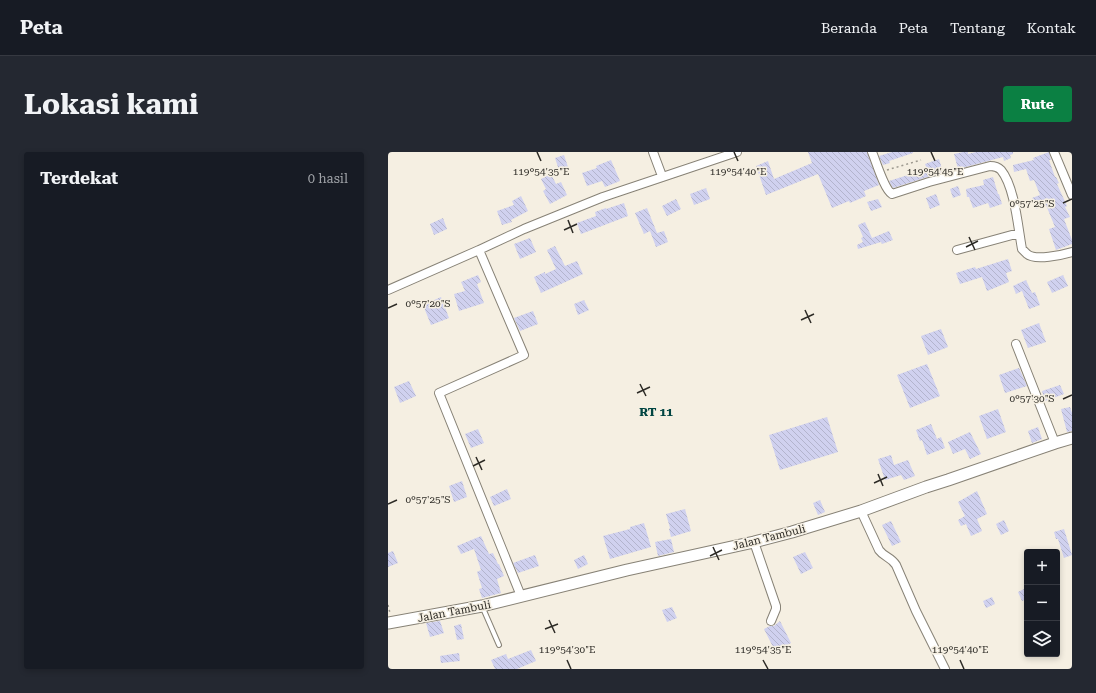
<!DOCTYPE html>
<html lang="id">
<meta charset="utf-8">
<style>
:root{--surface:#171b24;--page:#242831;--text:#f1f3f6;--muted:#9ea1a6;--line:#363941;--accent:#0b8043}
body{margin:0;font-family:"Roboto Serif",serif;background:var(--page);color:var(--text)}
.controls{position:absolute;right:12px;bottom:12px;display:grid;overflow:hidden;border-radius:4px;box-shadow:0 2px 6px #0003}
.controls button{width:36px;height:36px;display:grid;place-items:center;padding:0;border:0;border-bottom:1px solid var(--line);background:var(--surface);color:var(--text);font:20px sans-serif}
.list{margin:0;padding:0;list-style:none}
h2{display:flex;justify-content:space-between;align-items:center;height:52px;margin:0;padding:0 16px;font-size:17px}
h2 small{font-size:13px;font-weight:400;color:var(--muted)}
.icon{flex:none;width:22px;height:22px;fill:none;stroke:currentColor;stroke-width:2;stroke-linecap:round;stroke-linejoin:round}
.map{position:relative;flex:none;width:684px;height:517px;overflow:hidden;border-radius:4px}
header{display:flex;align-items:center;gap:24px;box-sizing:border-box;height:56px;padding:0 20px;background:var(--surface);border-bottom:1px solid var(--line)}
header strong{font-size:19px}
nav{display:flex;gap:22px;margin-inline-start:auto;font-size:14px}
.intro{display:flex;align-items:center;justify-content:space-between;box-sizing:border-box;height:96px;padding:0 24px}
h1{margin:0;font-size:28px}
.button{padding:10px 18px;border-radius:4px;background:var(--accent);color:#fff;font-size:14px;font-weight:700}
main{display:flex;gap:24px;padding:0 24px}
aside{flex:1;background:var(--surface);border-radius:4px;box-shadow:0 2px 6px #0003}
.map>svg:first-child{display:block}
</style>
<header>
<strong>Peta</strong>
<nav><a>Beranda</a><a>Peta</a><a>Tentang</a><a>Kontak</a></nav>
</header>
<div class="intro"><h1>Lokasi kami</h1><a class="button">Rute</a></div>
<main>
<aside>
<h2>Terdekat<small>0 hasil</small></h2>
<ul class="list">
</ul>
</aside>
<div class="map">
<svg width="684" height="517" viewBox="0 0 684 517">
<defs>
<pattern id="building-back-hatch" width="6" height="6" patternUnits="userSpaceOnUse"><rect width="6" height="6" fill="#d0d1ef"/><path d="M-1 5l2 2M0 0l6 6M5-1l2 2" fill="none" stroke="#b3b4cd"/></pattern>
</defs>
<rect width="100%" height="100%" fill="#f5efe2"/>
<path fill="url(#building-back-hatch)" d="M 420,0 L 479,0 L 491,33 L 476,39 L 478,44 L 462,51 L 461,49 L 444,56 L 430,22 L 378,43 L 368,14 L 380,9 L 386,27 L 424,11 Z
M 504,0 L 525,0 L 525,1 L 501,9 L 502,11 L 495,13 L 491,4 Z
M 575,0 L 580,0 L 580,2 L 588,0 L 625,0 L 625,2 L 622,3 L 623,6 L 616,9 L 615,5 L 570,17 L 566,2 Z
M 661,0 L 663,8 L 661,8 L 667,25 L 668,25 L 671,31 L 669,32 L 679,54 L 677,55 L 682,65 L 676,67 L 684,88 L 684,92 L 668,98 L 661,77 L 667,75 L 658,53 L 648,57 L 644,46 L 652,43 L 646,28 L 642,29 L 638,17 L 626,20 L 625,13 L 646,8 L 645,6 Z
M 176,3 L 180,15 L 171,18 L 167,6 Z
M 551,7 L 555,20 L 505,36 L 501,29 L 539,17 L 537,12 Z
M 223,8 L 232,29 L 217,35 L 214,29 L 199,34 L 194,21 L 209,16 L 208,14 Z
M 163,22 L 168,32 L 173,30 L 179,43 L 162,52 L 155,39 L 158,37 L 153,27 Z
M 605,25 L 610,42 L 611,42 L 614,52 L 602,56 L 600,51 L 585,56 L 581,45 L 579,45 L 578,37 L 596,33 L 595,28 Z
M 570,34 L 573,43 L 565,46 L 562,37 Z
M 318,36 L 322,47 L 306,53 L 302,42 Z
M 548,42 L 552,53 L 542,57 L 538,46 Z
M 133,44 L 140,59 L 123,68 L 124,70 L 114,73 L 109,59 L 126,53 L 124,49 Z
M 288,47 L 293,57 L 279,64 L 274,54 Z
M 490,47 L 494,55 L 483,59 L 479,50 Z
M 236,51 L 240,64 L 193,82 L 189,71 L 208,64 L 207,60 L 218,56 L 218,57 Z
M 259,56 L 269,81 L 276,79 L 280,90 L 268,95 L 262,79 L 256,82 L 247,61 Z
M 55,66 L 59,77 L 46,83 L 42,72 Z
M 477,70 L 484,86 L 501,79 L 505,88 L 494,92 L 493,90 L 470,97 L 469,93 L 475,90 L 473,86 L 475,85 L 470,73 Z
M 142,86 L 148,100 L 132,107 L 126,92 Z
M 167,94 L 177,114 L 189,109 L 195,122 L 153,141 L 146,125 L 157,120 L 157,122 L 168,117 L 159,98 Z
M 620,107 L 624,119 L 618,121 L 621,130 L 599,139 L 594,125 L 572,132 L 568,121 L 587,115 L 588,117 Z
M 90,123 L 93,130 L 89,132 L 96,151 L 71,159 L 66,142 L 77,139 L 73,130 Z
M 675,123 L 680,134 L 664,141 L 659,130 Z
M 638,128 L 644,141 L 647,140 L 652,153 L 641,157 L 634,139 L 628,142 L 625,134 Z
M 53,145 L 61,166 L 43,173 L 35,153 Z
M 196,148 L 201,158 L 190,163 L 186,152 Z
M 145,159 L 150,172 L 132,179 L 126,166 Z
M 651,171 L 658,190 L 640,196 L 633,178 Z
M 553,177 L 560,195 L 540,203 L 533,184 Z
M 539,212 L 552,244 L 522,256 L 509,223 Z
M 631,216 L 639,234 L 617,241 L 611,223 Z
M 21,229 L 28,244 L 12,251 L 6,235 Z
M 672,233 L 676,242 L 657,249 L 654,239 Z
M 682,255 L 684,261 L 684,279 L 679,280 L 673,257 Z
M 610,257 L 618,280 L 599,287 L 591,264 Z
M 439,265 L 450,300 L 392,318 L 381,283 Z
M 543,272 L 549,287 L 553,285 L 557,296 L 539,303 L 534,288 L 532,289 L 528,278 Z
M 650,275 L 654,287 L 644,291 L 640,279 Z
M 90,277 L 96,291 L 83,296 L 77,282 Z
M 582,280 L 593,302 L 582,307 L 577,297 L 565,302 L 560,290 Z
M 503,303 L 506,313 L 520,308 L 527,324 L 516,328 L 513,323 L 497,328 L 490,307 Z
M 74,329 L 79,345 L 66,350 L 61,334 Z
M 119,337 L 123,347 L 106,354 L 102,345 Z
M 589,339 L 599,362 L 589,367 L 594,379 L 583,384 L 578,372 L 573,374 L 570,368 L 577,364 L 570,350 Z
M 432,348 L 437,360 L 430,363 L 425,351 Z
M 297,357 L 303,379 L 283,385 L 281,377 L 282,376 L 278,362 Z
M 616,368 L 621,379 L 613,383 L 608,372 Z
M 503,369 L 513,390 L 504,394 L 494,373 Z
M 256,371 L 263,395 L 222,407 L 215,384 L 242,377 L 242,375 Z
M 676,377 L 684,403 L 676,406 L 670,387 L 668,387 L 666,380 Z
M 93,384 L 101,402 L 105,401 L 110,412 L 111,412 L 116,424 L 109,427 L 113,441 L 94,446 L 91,437 L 94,436 L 89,420 L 93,418 L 86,397 L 73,402 L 69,394 Z
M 283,387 L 286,400 L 270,404 L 267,390 Z
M 5,399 L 10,411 L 0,415 L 0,401 Z
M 417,400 L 425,416 L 413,422 L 405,405 Z
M 147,403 L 151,414 L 130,421 L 125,411 Z
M 196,403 L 200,412 L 190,417 L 186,408 Z
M 636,437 L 639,447 L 634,449 L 630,440 Z
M 604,445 L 607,452 L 598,456 L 595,449 Z
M 284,455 L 289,466 L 279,470 L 274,458 Z
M 52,469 L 56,481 L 42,485 L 38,471 Z
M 392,469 L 403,491 L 387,499 L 376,477 L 382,474 L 386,474 Z
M 73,472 L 76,487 L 69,488 L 66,474 Z
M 143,498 L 148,509 L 129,517 L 107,517 L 103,508 L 118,502 L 120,507 Z
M 71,501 L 72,509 L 53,511 L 52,504 Z"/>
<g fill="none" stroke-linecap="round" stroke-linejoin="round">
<defs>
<path id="lane" d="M 94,454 L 111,493"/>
<path id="street" d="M 265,0 L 274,24
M 484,0 C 488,9 496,37 504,42 L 541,30 L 602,14 C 606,14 610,15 613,18 C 627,35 630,76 634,97 C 635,98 638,101 639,102 C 647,109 674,103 684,100
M 666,0 L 684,43
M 569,98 L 631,81
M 0,138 L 91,98
M 628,192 L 667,291
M 473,359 L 491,398 C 496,405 503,405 508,413 L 528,459 L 557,517
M 366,390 L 388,454 L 388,457 L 383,469
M 133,444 L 51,241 L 136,203 L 91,98 L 136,77 L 215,45 L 349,0"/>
<path id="secondary" d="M 0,471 L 94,454 L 239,418 L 366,390 L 404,380 L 473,359 L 538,335 L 560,328 L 667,291 L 684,286"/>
</defs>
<use href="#lane" stroke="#878276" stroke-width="6"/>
<use href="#street" stroke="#878276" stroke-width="10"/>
<use href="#secondary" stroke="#878276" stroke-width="13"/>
<path stroke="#9d998f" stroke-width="1.5" stroke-dasharray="2 3" stroke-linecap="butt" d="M 499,18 L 533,8
M 0,453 L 2,461"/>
<use href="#lane" stroke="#fff" stroke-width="4"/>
<use href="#street" stroke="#fff" stroke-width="8"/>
<use href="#secondary" stroke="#fff" stroke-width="11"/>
</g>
<path fill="none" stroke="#2d2b26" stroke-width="1.5" d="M 149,0 L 153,9M 346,0 L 350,9M 543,0 L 547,9M 675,51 L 684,47M 180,68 L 185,81M 176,78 L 189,72M 581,85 L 587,98M 578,95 L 590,89M 0,156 L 9,152M 417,158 L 423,171M 413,168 L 426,162M 252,232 L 258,244M 249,241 L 262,235M 675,247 L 684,243M 88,305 L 94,318M 85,314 L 97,308M 490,322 L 495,334M 486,331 L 499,325M 0,352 L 9,348M 325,395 L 331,408M 322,404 L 334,398M 161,468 L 167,481M 157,477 L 170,472M 179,508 L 183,517M 375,508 L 380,517M 572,508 L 576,517"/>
<g text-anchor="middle" stroke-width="3" stroke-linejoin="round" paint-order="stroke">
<g font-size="11" fill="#2d2b26" stroke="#f5efe2">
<text transform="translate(381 385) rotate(-14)" y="4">Jalan Tambuli</text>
<text transform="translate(66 459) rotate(-11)" y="4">Jalan Tambuli</text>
</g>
<g font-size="12" font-weight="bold" fill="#014542" stroke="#f5efe2">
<text x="268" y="264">RT 11</text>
</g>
</g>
<g font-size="10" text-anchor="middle" fill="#2d2b26" stroke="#f5efe2" stroke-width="3" stroke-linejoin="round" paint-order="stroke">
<text x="153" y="23">119°54'35"E</text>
<text x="350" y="23">119°54'40"E</text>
<text x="547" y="23">119°54'45"E</text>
<text x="644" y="55">0°57'25"S</text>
<text x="40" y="155">0°57'20"S</text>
<text x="644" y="250">0°57'30"S</text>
<text x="40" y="351">0°57'25"S</text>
<text x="179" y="501">119°54'30"E</text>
<text x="375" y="501">119°54'35"E</text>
<text x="572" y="501">119°54'40"E</text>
</g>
</svg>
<div class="controls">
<button>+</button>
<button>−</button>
<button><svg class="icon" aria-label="layers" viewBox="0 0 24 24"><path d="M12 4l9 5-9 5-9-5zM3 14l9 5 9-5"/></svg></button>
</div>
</div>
</main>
